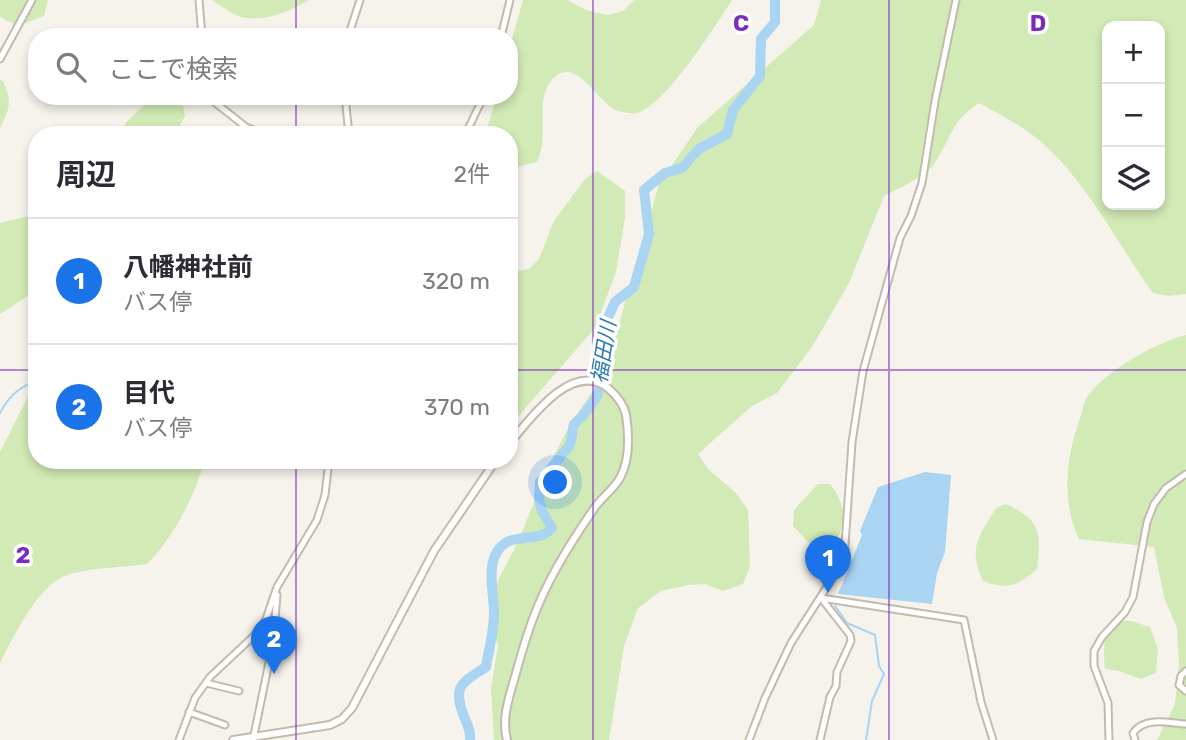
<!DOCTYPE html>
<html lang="ja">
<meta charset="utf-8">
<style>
:root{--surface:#fff;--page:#f7f7f7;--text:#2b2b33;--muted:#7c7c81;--line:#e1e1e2;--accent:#1a73e8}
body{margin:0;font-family:Rubik,"Noto Sans JP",sans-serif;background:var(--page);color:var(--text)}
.controls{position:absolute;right:21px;top:21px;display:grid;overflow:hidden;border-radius:14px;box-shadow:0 4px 10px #0003}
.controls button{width:63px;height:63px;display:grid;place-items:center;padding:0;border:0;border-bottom:2px solid var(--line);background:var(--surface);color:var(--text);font:35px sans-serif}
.you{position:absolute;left:556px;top:483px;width:24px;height:24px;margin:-18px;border:5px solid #fff;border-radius:50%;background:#1a73e8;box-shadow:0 0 0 10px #1a73e833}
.badge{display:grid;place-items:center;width:46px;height:46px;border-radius:50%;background:var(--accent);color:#fff;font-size:23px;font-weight:700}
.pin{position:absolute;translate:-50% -58px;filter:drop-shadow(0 2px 4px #0008)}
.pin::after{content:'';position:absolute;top:37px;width:24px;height:21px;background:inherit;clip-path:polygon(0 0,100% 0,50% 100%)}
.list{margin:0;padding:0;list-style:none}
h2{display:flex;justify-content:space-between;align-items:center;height:91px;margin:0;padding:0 28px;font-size:30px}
h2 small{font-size:23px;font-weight:400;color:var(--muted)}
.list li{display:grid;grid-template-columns:46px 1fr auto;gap:21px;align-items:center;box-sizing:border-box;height:126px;padding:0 28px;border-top:2px solid var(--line)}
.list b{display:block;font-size:26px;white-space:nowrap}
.list p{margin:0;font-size:23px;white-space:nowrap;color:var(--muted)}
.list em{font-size:23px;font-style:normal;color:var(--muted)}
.icon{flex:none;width:38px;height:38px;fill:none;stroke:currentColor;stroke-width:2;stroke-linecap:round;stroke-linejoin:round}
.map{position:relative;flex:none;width:1186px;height:740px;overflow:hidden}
.search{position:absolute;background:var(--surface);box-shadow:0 4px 10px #0003;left:28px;top:28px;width:490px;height:77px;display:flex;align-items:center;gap:18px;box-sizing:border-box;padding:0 24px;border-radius:28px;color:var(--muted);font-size:26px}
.panel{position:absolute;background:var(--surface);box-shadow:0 4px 10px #0003;left:28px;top:126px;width:490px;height:343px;border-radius:28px}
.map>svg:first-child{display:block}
</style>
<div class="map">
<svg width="1186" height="740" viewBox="0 0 1186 740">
<rect width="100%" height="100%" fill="#f6f3ec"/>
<path fill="#d2eab5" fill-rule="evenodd" d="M 0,0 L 48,0 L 44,16 L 18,26 L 0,17 Z
M 212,0 L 309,0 C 289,12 258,25 236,15 C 227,11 220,5 212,0 Z
M 523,0 L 567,0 L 586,10 L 607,15 L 623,11 L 634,0 L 732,0 C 715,26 665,106 637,113 C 632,114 620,112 616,110 C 598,103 572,48 549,84 C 536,103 549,139 537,162 L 509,169 L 509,135 L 485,135 L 497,96 L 509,96 L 509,50 Z
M 821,0 L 1186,0 L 1186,294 L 1169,296 L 1153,293 C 1116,242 1087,181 1039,140 C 1021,125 999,114 979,103 C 949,123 952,138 934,164 C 923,179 900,187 884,196 L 849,283 L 812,347 L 777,393 L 752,406 L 698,454 L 708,469 L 736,493 L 748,510 L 750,566 L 743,584 L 723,591 L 705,584 L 688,585 L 661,591 L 638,608 L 624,646 L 609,740 L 494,740 L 491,688 L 498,645 L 490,625 L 494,588 L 518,542 L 549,465 L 571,423 L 605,373 L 659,184 L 698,127 L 814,25 ZM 1107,26 L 1160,26 L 1160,205 L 1107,205 Z
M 0,80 L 3,81 C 12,100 10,110 0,128 Z
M 166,100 L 183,106 L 185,116 L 175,135 L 117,135 L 128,120 L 148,102 Z
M 597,171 L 625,191 L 625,218 L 616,272 L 595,328 L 509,427 L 509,272 L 529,269 L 539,259 L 554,221 L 585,179 Z
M 37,214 L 37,290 L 0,314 L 0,223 Z
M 1186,335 L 1186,740 L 1157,740 L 1175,704 L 1179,664 L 1177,628 L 1164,597 L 1154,547 L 1079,539 C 1061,501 1066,457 1080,418 C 1083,410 1084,399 1090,393 C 1109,369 1157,342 1186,335 Z
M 37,379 L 37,460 L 205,460 C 194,497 174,537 147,564 C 122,568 95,567 70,574 C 39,582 14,636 0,663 L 0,452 Z
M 818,484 L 830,484 C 849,508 845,525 832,551 L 817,551 L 793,526 L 794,510 Z
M 1006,504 C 1042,520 1041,534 1037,569 C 1018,586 1008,590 983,581 C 968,547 978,538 996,508 Z
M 1116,620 L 1132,621 L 1150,627 L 1158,649 L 1156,673 L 1141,679 L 1119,671 L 1105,669 C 1103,649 1103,636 1116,620 Z"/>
<path fill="#a9d4f2" d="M 925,472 L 951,475 L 945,552 L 937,573 L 932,604 L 838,594 L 862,535 L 860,531 L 878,487 Z"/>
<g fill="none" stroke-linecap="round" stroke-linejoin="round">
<path stroke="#a9d4f2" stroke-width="2" d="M 0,413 C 8,398 19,385 37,382
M 835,606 L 847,623 L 875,635 L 879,666 L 884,674 L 872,701 L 866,740"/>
<path stroke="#a9d4f2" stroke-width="10" d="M 470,740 C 471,732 468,726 465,719 C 452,686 460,684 486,667 C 489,649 494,631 494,613 C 494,591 483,556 507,542 C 521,535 542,541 552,528 L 542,511 L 539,500 L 540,482 L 570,445 L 574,424 L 582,417 L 596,398 L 602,381 L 607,361 L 607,320 L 615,302 L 634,287 L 649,234 L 644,190 L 665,173 L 682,168 L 699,149 L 727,134 L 733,110 L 760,76 L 761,39 L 775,22 L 775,0"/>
<defs>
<path id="minor" d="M 199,0 L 202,37
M 348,37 L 360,0
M 501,37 L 510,0
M 0,59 L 32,0
M 210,96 L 213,101 L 246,127 L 267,135
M 345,96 L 349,135
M 465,135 L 484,96
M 821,598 L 964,620 L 981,702 L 993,740
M 1186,671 L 1181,676 L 1179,685 L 1186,691
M 206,683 L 239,691
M 189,712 L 225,725
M 179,740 L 195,698 L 210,677 L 258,632 L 266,619 L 277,587 L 317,520 L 325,495 L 329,460
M 253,740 L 273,643 L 277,595
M 749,740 L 765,698 L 791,643 L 844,560 L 852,442 L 863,371 L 900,238 L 911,216 L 922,183 L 935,101 L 956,0
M 820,740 L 830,697 L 836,686 L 837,672 L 851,641 L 850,635 L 821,598
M 1109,740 L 1108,703 L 1094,666 L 1094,651 L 1102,637 L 1125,612 L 1133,597 L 1147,522 L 1154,504 L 1166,488 L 1186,474
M 1135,740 L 1133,733 C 1145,716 1168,723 1186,724"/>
<path id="tertiary" d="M 233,740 L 330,725 L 342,719 L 352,708 L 434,551 L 496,460
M 507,740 C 501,717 510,695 516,673 C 527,633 536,605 556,569 C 567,549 580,529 593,510 C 600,499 613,490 620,478 C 630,460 629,435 626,415 C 624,405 617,396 609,389 C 573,358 529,420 509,444"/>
</defs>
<use href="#minor" stroke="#c2bbae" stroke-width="9"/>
<use href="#tertiary" stroke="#c2bbae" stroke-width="10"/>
<use href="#minor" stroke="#fff" stroke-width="5"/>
<use href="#tertiary" stroke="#fff" stroke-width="6"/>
</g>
<path fill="none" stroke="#7b2cbf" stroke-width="2" stroke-opacity="0.55" d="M 296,0 L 296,37M 593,0 L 593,740M 889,0 L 889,740M 296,96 L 296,135M 0,370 L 37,370M 509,370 L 1186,370M 296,460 L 296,740"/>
<g text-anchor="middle" stroke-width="7" stroke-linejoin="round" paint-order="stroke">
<g font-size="21" font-style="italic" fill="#2e7ab2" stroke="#fff">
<text transform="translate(604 352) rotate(-81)" y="7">福田川</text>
</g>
</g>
<g font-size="23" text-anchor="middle" font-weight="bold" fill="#7b2cbf" stroke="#fff" stroke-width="7" stroke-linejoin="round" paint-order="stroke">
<text x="741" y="31">C</text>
<text x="1038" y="31">D</text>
<text x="23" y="563">2</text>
</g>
</svg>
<div class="controls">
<button>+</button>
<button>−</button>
<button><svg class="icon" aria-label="layers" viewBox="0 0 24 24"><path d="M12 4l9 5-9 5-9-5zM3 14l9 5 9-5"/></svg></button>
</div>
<div class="you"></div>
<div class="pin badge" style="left:828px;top:593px">1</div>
<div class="pin badge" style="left:274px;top:674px">2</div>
<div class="search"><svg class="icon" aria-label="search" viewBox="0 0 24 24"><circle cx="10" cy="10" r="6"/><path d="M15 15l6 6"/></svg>ここで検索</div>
<section class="panel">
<h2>周辺<small>2件</small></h2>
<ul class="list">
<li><span class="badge">1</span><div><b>八幡神社前</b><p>バス停</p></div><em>320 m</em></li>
<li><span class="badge">2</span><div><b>目代</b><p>バス停</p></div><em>370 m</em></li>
</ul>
</section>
</div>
